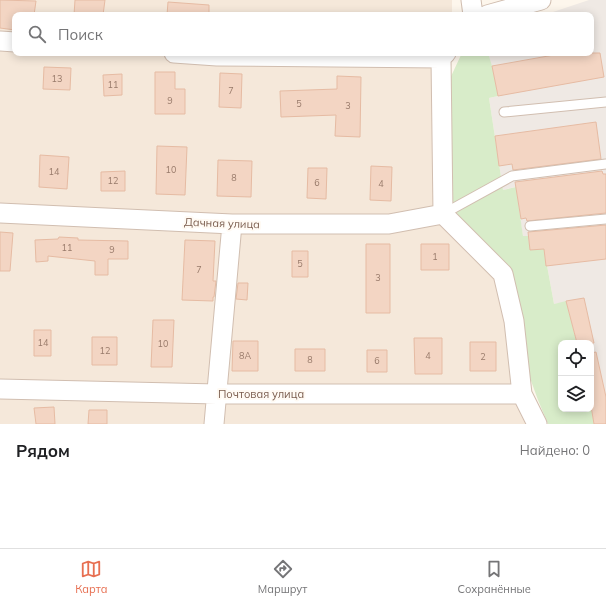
<!DOCTYPE html>
<html lang="ru">
<meta charset="utf-8">
<style>
:root{--surface:#fff;--page:#f6f6f6;--text:#202124;--muted:#757577;--line:#e0e0e0;--accent:#e76f51}
body{margin:0;font-family:Mulish,sans-serif;background:var(--page);color:var(--text)}
.controls{position:absolute;right:12px;bottom:12px;display:grid;overflow:hidden;border-radius:8px;box-shadow:0 2px 10px #0003}
.controls button{width:36px;height:36px;display:grid;place-items:center;padding:0;border:0;border-bottom:1px solid var(--line);background:var(--surface);color:var(--text);font:20px sans-serif}
.list{margin:0;padding:0;list-style:none}
h2{display:flex;justify-content:space-between;align-items:center;height:52px;margin:0;padding:0 16px;font-size:17px}
h2 small{font-size:13px;font-weight:400;color:var(--muted)}
.icon{flex:none;width:22px;height:22px;fill:none;stroke:currentColor;stroke-width:2;stroke-linecap:round;stroke-linejoin:round}
.map{position:relative;flex:none;width:606px;height:424px;overflow:hidden}
.search{position:absolute;background:var(--surface);box-shadow:0 2px 10px #0003;left:12px;right:12px;top:12px;height:44px;display:flex;align-items:center;gap:10px;box-sizing:border-box;padding:0 14px;border-radius:8px;color:var(--muted);font-size:15px}
.sheet{height:124px;background:var(--surface)}
nav{display:flex;justify-content:space-around;align-items:center;box-sizing:border-box;height:56px;border-top:1px solid var(--line);background:var(--surface);font-size:11px;color:var(--muted)}
nav a{display:grid;justify-items:center;gap:2px}
nav .on{color:var(--accent)}
.map>svg:first-child{display:block}
</style>
<div class="map">
<svg width="606" height="424" viewBox="0 0 606 424">
<rect width="100%" height="100%" fill="#fdf6ec"/>
<path fill="#f5e8da" d="M 0,0 L 452,0 L 452,15 L 15,15 L 15,38 L 0,37 Z
M 0,45 L 15,46 L 15,53 L 117,53 L 210,59 L 436,64 L 437,212 L 390,220 L 0,209 Z
M 0,217 L 228,228 L 212,390 L 0,386 Z
M 443,219 L 497,275 L 516,391 L 221,391 L 235,230 Z
M 0,393 L 213,399 L 210,424 L 0,424 Z
M 519,398 L 531,424 L 219,424 L 222,399 Z"/>
<path fill="#efe9e4" d="M 589,0 L 606,0 L 606,424 L 594,424 L 591,406 L 591,343 L 577,343 L 566,302 L 554,304 L 544,249 L 530,250 L 523,236 L 515,187 L 503,190 L 489,98 L 498,96 L 488,53 L 591,53 L 591,15 L 544,15 Z"/>
<path fill="#d8ecc9" d="M 463,53 L 488,53 L 492,66 L 498,96 L 489,98 L 503,190 L 516,187 L 523,236 L 528,236 L 530,250 L 544,249 L 554,304 L 566,301 L 577,343 L 561,343 L 561,409 L 591,409 L 591,406 L 594,424 L 548,424 L 538,400 L 526,367 L 513,280 L 502,260 L 462,224 L 448,193 L 447,85 L 461,55 Z"/>
<path fill="#f3d5c3" stroke="#e6bba3" d="M 0,0 L 36,1 L 34,15 L 15,15 L 15,30 L 0,28 Z
M 75,0 L 105,0 L 103,15 L 74,15 Z
M 168,2 L 209,5 L 209,15 L 167,15 Z
M 565,53 L 600,53 L 604,77 L 498,96 L 492,66 Z
M 44,67 L 71,68 L 70,90 L 43,89 Z
M 155,72 L 175,72 L 175,89 L 185,89 L 185,114 L 155,114 Z
M 220,73 L 242,74 L 241,108 L 219,107 Z
M 122,74 L 122,95 L 104,96 L 103,75 Z
M 337,76 L 361,77 L 360,137 L 335,136 L 336,115 L 281,117 L 280,91 L 337,89 Z
M 596,122 L 601,159 L 513,170 L 512,164 L 499,166 L 495,136 Z
M 157,146 L 187,147 L 185,195 L 156,194 Z
M 40,155 L 69,157 L 67,189 L 39,187 Z
M 218,160 L 252,161 L 251,197 L 217,196 Z
M 371,166 L 392,167 L 391,201 L 370,200 Z
M 308,168 L 327,168 L 326,199 L 307,198 Z
M 125,171 L 125,191 L 101,191 L 101,172 Z
M 602,171 L 603,174 L 606,174 L 606,213 L 527,221 L 526,218 L 521,219 L 515,182 Z
M 606,225 L 606,259 L 546,266 L 544,249 L 530,250 L 528,232 Z
M 0,232 L 13,233 L 10,271 L 0,271 Z
M 59,237 L 78,238 L 78,240 L 128,241 L 128,259 L 108,259 L 108,275 L 95,275 L 95,261 L 48,256 L 48,261 L 36,262 L 35,240 L 58,239 Z
M 185,240 L 215,241 L 213,281 L 216,281 L 214,297 L 213,297 L 213,301 L 182,300 Z
M 366,244 L 390,244 L 390,313 L 366,313 Z
M 421,244 L 449,244 L 449,270 L 421,270 Z
M 292,251 L 308,251 L 308,277 L 292,277 Z
M 238,283 L 248,283 L 247,300 L 236,299 Z
M 584,298 L 594,343 L 577,343 L 566,301 Z
M 153,320 L 174,320 L 172,367 L 151,367 Z
M 34,330 L 51,330 L 51,356 L 34,356 Z
M 92,337 L 117,337 L 117,365 L 92,365 Z
M 414,338 L 442,338 L 442,374 L 415,374 Z
M 233,341 L 258,341 L 258,371 L 232,371 Z
M 470,342 L 496,342 L 496,371 L 470,371 Z
M 295,349 L 325,349 L 325,371 L 295,371 Z
M 367,350 L 387,350 L 387,372 L 367,372 Z
M 596,352 L 606,397 L 606,424 L 594,424 L 591,406 L 591,353 Z
M 54,407 L 55,424 L 36,424 L 34,408 Z
M 89,410 L 107,410 L 107,424 L 88,424 Z"/>
<g fill="none" stroke-linecap="round" stroke-linejoin="round">
<defs>
<path id="lane" d="M 504,112 L 606,102
M 443,214 L 512,176 L 606,164
M 530,226 L 606,219"/>
<path id="street" d="M 471,0 L 473,15
M 487,15 L 541,0
M 0,41 L 15,42
M 174,53 L 217,56 L 441,58
M 446,53 L 441,58 L 443,214 L 503,274 L 514,321 L 522,394 L 537,424
M 0,213 L 232,224 L 389,224 L 443,214
M 0,389 L 217,394 L 522,394
M 214,424 L 232,224"/>
</defs>
<use href="#lane" stroke="#d1beb0" stroke-width="11"/>
<use href="#street" stroke="#d1beb0" stroke-width="21"/>
<use href="#lane" stroke="#fff" stroke-width="9"/>
<use href="#street" stroke="#fff" stroke-width="19"/>
</g>
<g text-anchor="middle" stroke-width="4" stroke-linejoin="round" paint-order="stroke">
<g font-size="9" fill="#987a6a">
<text x="57" y="82">13</text>
<text x="113" y="88">11</text>
<text x="231" y="94">7</text>
<text x="170" y="104">9</text>
<text x="299" y="107">5</text>
<text x="348" y="109">3</text>
<text x="171" y="173">10</text>
<text x="54" y="175">14</text>
<text x="234" y="181">8</text>
<text x="113" y="184">12</text>
<text x="317" y="186">6</text>
<text x="381" y="187">4</text>
<text x="67" y="251">11</text>
<text x="112" y="253">9</text>
<text x="435" y="260">1</text>
<text x="300" y="267">5</text>
<text x="199" y="273">7</text>
<text x="378" y="281">3</text>
<text x="43" y="346">14</text>
<text x="163" y="347">10</text>
<text x="105" y="354">12</text>
<text x="245" y="359">8А</text>
<text x="428" y="359">4</text>
<text x="483" y="360">2</text>
<text x="310" y="363">8</text>
<text x="377" y="364">6</text>
</g>
<g font-size="11" fill="#7a5c4d" stroke="#fffaf3">
<text transform="translate(222 223) rotate(2)" y="4">Дачная улица</text>
<text x="261" y="398">Почтовая улица</text>
</g>
</g>
</svg>
<div class="controls">
<button><svg class="icon" aria-label="locate" viewBox="0 0 24 24"><circle cx="12" cy="12" r="6"/><path d="M12 2v4M12 18v4M2 12h4M18 12h4"/></svg></button>
<button><svg class="icon" aria-label="layers" viewBox="0 0 24 24"><path d="M12 4l9 5-9 5-9-5zM3 14l9 5 9-5"/></svg></button>
</div>
<div class="search"><svg class="icon" aria-label="search" viewBox="0 0 24 24"><circle cx="10" cy="10" r="6"/><path d="M15 15l6 6"/></svg>Поиск</div>
</div>
<section class="sheet">
<h2>Рядом<small>Найдено: 0</small></h2>
<ul class="list">
</ul>
</section>
<nav>
<a class="on"><svg class="icon" aria-label="map" viewBox="0 0 24 24"><path d="M3 6l6-2 6 2 6-2v14l-6 2-6-2-6 2zM9 4v14M15 6v14"/></svg>Карта</a>
<a><svg class="icon" aria-label="directions" viewBox="0 0 24 24"><path d="M12 3l9 9-9 9-9-9zM9 14v-3h6M13 9l2 2-2 2"/></svg>Маршрут</a>
<a><svg class="icon" aria-label="saved" viewBox="0 0 24 24"><path d="M7 4h10v16l-5-4-5 4z"/></svg>Сохранённые</a>
</nav>
